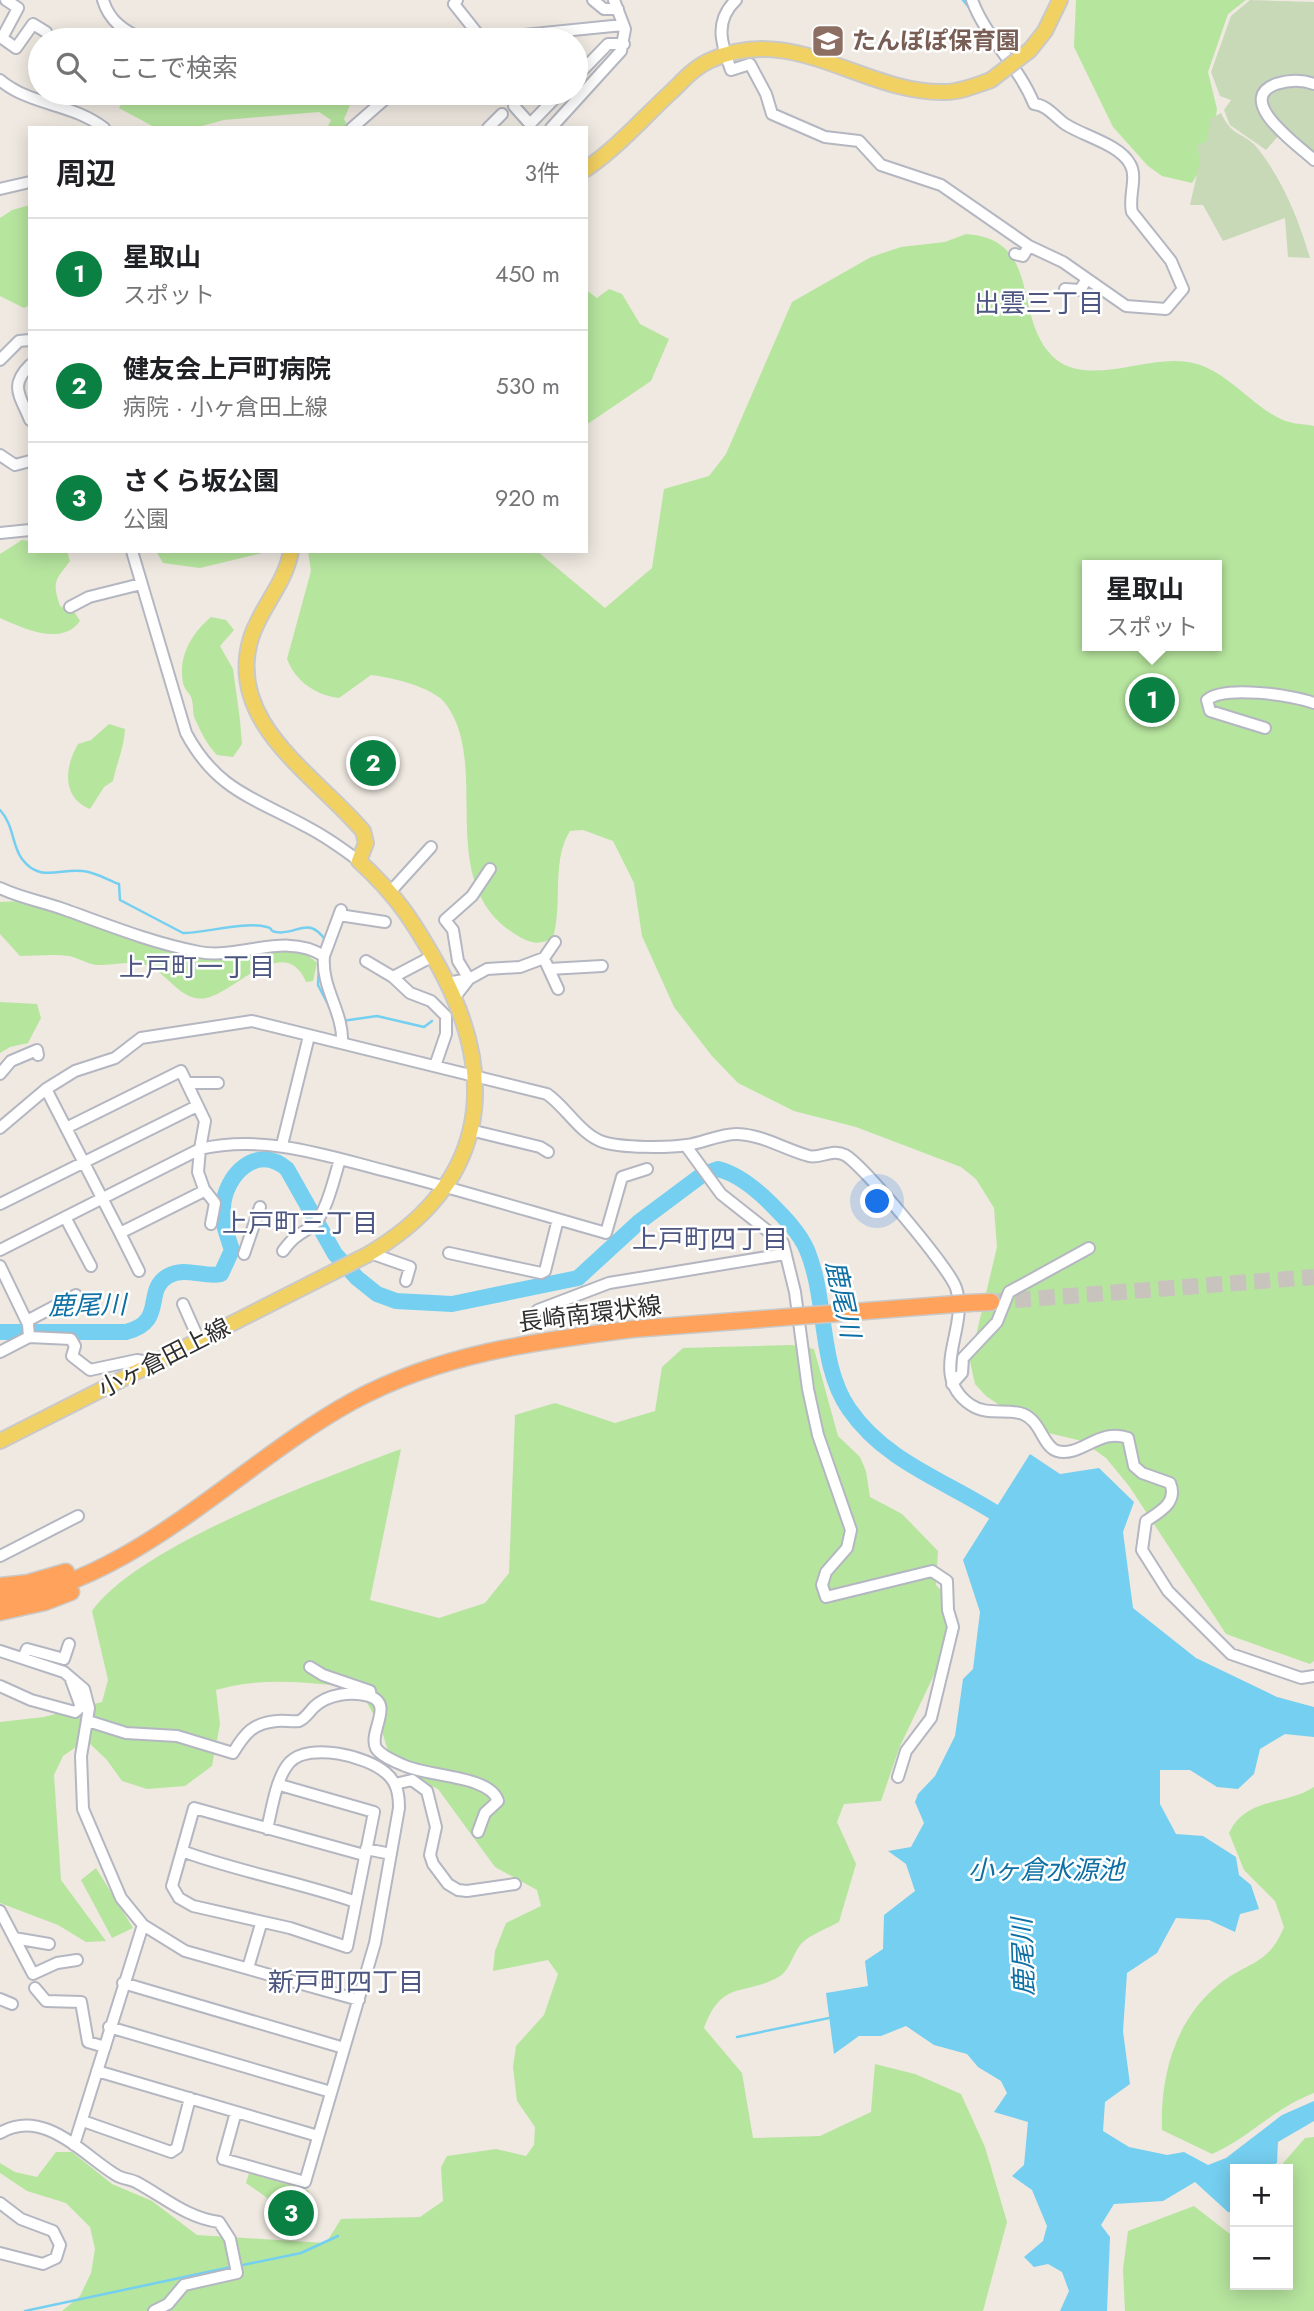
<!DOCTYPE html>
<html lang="ja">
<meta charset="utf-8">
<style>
:root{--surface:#fff;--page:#f6f6f6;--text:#202124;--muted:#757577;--line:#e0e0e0;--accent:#0b8043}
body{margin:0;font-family:Jost,"Noto Sans JP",sans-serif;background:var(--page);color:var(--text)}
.controls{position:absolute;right:21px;bottom:21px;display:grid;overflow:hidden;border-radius:0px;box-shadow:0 4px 18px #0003}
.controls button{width:63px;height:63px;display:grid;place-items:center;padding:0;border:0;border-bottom:2px solid var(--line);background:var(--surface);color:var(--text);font:35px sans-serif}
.you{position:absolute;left:878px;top:1202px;width:24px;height:24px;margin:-18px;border:5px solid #fff;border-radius:50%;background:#1a73e8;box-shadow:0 0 0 10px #1a73e833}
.badge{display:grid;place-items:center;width:46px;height:46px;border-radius:50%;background:var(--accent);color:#fff;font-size:23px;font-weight:700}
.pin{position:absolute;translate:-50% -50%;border:4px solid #fff;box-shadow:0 2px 7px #0006}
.popup{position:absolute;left:1082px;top:560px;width:140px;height:91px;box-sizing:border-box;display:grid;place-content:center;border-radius:0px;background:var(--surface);filter:drop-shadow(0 2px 5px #0005);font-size:23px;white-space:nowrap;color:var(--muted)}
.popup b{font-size:26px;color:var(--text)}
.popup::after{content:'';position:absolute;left:50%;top:100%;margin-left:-14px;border:14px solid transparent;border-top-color:var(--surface)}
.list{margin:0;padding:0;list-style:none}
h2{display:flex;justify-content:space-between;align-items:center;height:91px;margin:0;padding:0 28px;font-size:30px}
h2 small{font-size:23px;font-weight:400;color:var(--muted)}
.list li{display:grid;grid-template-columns:46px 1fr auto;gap:21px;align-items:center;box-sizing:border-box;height:112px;padding:0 28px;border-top:2px solid var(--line)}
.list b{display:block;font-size:26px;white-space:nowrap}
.list p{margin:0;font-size:23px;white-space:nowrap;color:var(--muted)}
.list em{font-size:23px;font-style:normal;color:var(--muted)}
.icon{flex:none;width:38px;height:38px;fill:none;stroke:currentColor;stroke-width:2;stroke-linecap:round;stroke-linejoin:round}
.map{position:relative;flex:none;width:1314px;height:2311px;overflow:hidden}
.search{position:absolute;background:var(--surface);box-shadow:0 4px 18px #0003;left:28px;top:28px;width:560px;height:77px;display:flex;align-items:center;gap:18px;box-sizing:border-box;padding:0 24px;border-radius:38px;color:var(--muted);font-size:26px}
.panel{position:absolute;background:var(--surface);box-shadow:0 4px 18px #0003;left:28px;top:126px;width:560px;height:427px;border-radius:0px}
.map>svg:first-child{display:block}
</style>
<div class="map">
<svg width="1314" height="2311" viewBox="0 0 1314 2311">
<rect width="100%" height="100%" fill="#efe9e1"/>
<path fill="#b6e59e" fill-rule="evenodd" d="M 1076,0 L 1246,0 L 1228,14 L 1208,72 L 1217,109 L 1210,153 L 1192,183 L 1162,176 L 1148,166 L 1113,127 L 1074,47 Z
M 127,93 L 234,93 C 261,107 266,97 292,93 C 314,89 341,93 364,93 L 351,103 L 344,119 L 349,128 L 327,128 L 331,120 L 319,112 L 224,120 L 194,128 L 156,128 L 119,108 Z
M 30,205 L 30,305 L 24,308 L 0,296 L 0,218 L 12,210 Z
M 966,234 C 1039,239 1015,309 1047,350 C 1079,393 1144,354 1188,362 C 1226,368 1249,405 1283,420 C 1292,424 1304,424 1314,426 L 1314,1661 L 1310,1664 L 1226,1634 L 1129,1486 L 1106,1458 L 1082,1441 L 1036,1430 L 986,1396 L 975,1384 L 970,1361 L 997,1247 L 994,1208 L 976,1179 L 961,1167 L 856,1127 L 794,1111 L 738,1083 L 712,1056 L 674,1007 L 642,936 L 634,883 L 613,841 L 583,830 L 570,831 C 551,861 563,904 553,938 C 538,946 529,943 515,934 C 432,882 493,765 445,703 C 433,687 390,677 371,675 L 339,698 C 316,695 296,682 287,659 L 311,571 L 308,551 L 537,551 L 605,608 L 652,568 L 664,489 L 709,476 L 726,454 L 792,302 L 871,257 L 901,247 L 945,242 ZM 1087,565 L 1217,565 L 1217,646 L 1087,646 Z
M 609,289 L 622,294 L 640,324 L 669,339 L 651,381 L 586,425 L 586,290 L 597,298 Z
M 22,540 L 30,541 L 30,551 L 67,551 L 70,561 C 55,581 52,581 60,606 L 75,613 L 80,621 C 61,647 23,628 0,618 L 0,554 Z
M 156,551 L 271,551 L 200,568 L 163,563 Z
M 211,617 L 226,620 L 234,630 L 220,646 L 233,669 L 240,720 L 242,744 L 233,757 L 217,755 C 207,745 201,732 195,719 C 192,713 194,704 191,697 C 189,692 184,689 183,683 C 178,657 191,634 211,617 Z
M 109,724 L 125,729 C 124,748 117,762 113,781 L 104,787 L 90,809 C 61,797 65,766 78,744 L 91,740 Z
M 22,901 C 75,915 123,939 177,951 C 188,953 202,959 214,958 C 247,957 289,934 317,963 L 313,981 L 306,982 C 285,931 233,994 206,998 C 179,1003 167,969 142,964 C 129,961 113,965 99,965 C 89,965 79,958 69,956 C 53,954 36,956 20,956 L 0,934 L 0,902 Z
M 0,1002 L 37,1004 L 41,1018 L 28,1043 L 10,1047 L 0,1053 Z
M 792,1345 L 814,1349 L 838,1436 L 860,1457 L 866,1471 L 870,1497 L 902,1514 L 938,1551 L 936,1585 L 949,1599 L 947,1648 L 900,1746 L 881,1801 L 844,1804 L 837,1822 L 856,1864 L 839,1922 C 828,1928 809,1935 801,1944 C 793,1953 790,1970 780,1976 C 745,1997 722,1978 704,2028 L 742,2073 L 753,2138 L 820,2136 L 871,2112 L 875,2064 L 915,2074 L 961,2094 L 985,2147 L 1007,2222 L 983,2311 L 62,2311 L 80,2296 L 91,2273 L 95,2249 L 90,2227 L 66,2203 L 27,2191 L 0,2173 L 0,2163 L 15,2172 L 37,2177 L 56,2152 L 72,2152 L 112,2184 L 152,2201 L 197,2235 L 326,2243 L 341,2219 L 420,2217 L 443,2201 L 441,2167 L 447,2156 L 496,2149 L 526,2156 L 534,2145 L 535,2127 L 517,2101 L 513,2067 L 516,2046 L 544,2015 L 558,1974 L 548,1960 L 493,1971 L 495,1951 L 506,1923 L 541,1906 L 537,1890 L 495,1867 L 438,1789 L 393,1767 L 380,1725 L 358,1688 C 311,1683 263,1676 216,1690 L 220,1724 L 212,1766 L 185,1786 L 147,1789 L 122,1781 L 107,1760 L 86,1740 L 63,1756 L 54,1775 L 61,1880 L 106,1941 L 86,1942 L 58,1925 L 0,1903 L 0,1722 L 44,1717 L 102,1702 L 108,1680 L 92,1611 C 139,1545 322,1479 401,1449 L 370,1600 L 439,1618 L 485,1603 L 509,1573 L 515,1415 L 555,1403 L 615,1423 L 655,1411 L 662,1367 L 683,1348 Z
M 1314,1787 L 1314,2093 C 1274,2108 1250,2137 1212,2154 L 1162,2130 C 1160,2074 1176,2017 1222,1982 C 1251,1961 1269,1964 1284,1927 L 1275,1901 L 1244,1870 L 1229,1833 C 1247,1796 1285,1806 1314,1787 Z
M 96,1868 L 133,1928 L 112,1938 L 81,1880 Z
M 1314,2137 L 1314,2311 L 1125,2311 L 1123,2269 L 1128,2231 L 1194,2206 L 1235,2238 L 1235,2285 L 1288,2285 L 1288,2169 L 1278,2169 L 1305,2138 Z
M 249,2173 L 309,2191 L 300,2232 L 289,2229 L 266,2197 L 246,2183 Z"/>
<path fill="#c8d9b8" d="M 1250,0 L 1314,2 L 1314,152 L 1286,127 L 1266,150 L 1230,125 L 1224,110 L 1231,100 L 1220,96 L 1211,72 L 1231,16 Z
M 1221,113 C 1233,139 1246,132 1259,150 C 1284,183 1298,218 1310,258 L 1288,257 L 1285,218 L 1223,241 L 1203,205 L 1190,205 L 1200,161 L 1197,146 L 1207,141 L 1210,119 Z"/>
<path fill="#75cff0" d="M 1030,1454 L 1060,1474 L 1099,1468 L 1134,1502 L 1123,1532 L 1133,1608 L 1196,1658 L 1277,1697 L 1314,1707 L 1314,1737 L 1285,1734 L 1260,1749 L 1254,1774 L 1238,1789 L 1217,1787 L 1190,1770 L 1160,1770 L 1160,1804 L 1176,1834 L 1203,1836 L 1236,1857 L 1239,1875 L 1251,1885 L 1259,1909 L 1240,1914 L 1235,1932 L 1209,1920 L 1176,1918 L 1157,1953 L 1127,1973 L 1123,2031 L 1130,2084 L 1105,2102 L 1103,2131 L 1129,2147 L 1167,2155 L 1184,2152 L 1208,2165 L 1226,2158 L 1282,2115 L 1314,2101 L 1314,2121 L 1278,2142 L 1277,2163 L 1264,2169 L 1235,2169 L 1235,2213 L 1228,2212 L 1195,2182 L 1163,2201 L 1114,2204 L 1101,2225 L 1110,2237 L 1107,2311 L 1060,2311 L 1069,2291 L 1062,2272 L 1048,2264 L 1034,2267 L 1024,2257 L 1043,2241 L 1047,2226 L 1032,2190 L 1012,2176 L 1024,2165 L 1028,2122 L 994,2112 L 1007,2093 L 1001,2081 L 978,2067 L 967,2054 L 934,2045 L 906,2026 L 881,2036 L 859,2036 L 834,2054 L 826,1993 L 868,1986 L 865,1961 L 883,1949 L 884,1915 L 915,1891 L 906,1864 L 888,1851 L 911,1847 L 924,1823 L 915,1802 L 918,1794 L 935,1776 L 955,1736 L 963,1679 L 973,1669 L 980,1612 L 963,1560 Z"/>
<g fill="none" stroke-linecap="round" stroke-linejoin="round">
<path stroke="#75cff0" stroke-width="2.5" d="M 963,0 L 972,11
M 993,47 L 1005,65
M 1024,94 L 1030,106
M 1127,197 L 1128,180
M 0,810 C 14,825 12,846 22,859 C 40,883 60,868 83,871 C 95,872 108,880 119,884 L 120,900 L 183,933 C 207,933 243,921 267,927 C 275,929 267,930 276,932 C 297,936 308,914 326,941
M 319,967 L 318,985 L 334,1016
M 342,1021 L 377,1016 L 424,1027 L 432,1021
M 737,2037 L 829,2018
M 238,2266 L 301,2253 L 338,2236
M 25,2311 L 231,2267"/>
<path stroke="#75cff0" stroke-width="16" d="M 0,1332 L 126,1332 C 167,1322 143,1290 168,1276 C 185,1266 204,1278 221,1274 L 232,1250 C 227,1235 222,1223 223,1207 C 225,1175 257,1143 287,1169 L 335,1254 L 357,1278 L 377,1294 L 396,1301 L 452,1304 L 578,1278 L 639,1222 L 702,1175 L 718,1169 C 738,1174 757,1190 771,1204 C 785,1218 799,1232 807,1250 C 828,1301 818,1364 849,1409 C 888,1466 956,1484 1009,1522"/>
<path stroke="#c8c4bd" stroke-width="16" stroke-dasharray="16 8" stroke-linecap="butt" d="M 991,1302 L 1314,1277"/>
<defs>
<path id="minor" d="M 6,0 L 18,8 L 2,38 L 16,48 L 33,24 L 46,32
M 103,0 C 109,21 125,32 145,40
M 457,0 L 454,4 L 481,38
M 593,0 L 604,9 L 618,9
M 736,0 C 714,21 721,43 731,70 L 750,64 L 766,94 L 772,114 L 825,137 L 859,141 L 881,165 L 941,185 L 1029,246 L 1063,262 L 1126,306 L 1166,309 L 1183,289 L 1171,261 L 1132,212 C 1128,197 1138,177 1130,164 C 1119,144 1083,136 1065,124 C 1055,117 1047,105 1034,104 C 1019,66 986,38 972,0
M 474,40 L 623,25
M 576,77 L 608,44 L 624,44
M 0,80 C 31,106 72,103 104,128
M 1314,84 C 1301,79 1289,80 1276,84 C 1233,100 1299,146 1314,160
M 491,93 L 497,98 L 560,93
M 514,106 L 530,124 L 559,94
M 352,128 L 392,93
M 488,128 L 502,114
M 551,128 L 621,51 L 625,29 L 614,0
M 0,189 L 30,182
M 1015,254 L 1023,256 L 1029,246
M 1065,289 L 1080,290 L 1087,279
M 0,360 L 19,341 L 30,340
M 30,365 C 9,386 20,395 30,420
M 0,455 L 15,465 L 30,461
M 0,533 L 30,530
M 132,551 L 186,733 C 217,791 255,798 309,828 C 326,837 343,849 359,861
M 70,607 L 89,597 L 141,584
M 1265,728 L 1210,711 L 1207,700 C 1224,685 1293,695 1314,703
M 0,888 C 21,898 44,902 66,910 C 110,926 153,943 199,952 C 240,960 285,931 324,956 C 321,988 344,1013 342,1043
M 391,891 L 431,847
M 339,915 L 385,922
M 324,956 L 341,910
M 366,961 L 393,977 L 410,993 L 431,1001 L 446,1016 L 446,1034 L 435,1066
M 546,963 L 558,989
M 549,969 L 602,966
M 393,977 L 433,956
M 447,983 L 469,979 L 487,969 L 520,967 L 544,958 L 555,942
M 455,997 L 469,979 L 458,961 L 453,930 L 445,920 L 472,896 L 490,869
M 0,1074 L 11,1061 L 37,1050 L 38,1055
M 187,1083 L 218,1083
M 46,1089 L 120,1233 L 202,1192 L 204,1189 L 198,1172 L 200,1149
M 0,1128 L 46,1089 L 75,1071 L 115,1058 L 141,1038 L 252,1021 L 547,1094 C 566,1107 581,1135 603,1142 C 622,1148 667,1148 687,1145 C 703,1143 722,1133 738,1134 C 763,1135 786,1150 809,1156 C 821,1159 832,1148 845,1155 C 863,1165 950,1269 956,1288 C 970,1329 926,1374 971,1405 C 987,1416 1007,1408 1023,1414 C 1041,1421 1043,1447 1057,1451 C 1080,1458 1100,1427 1128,1438 L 1134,1466 L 1142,1473 L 1170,1483 C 1178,1502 1161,1511 1146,1521 L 1142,1550 L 1168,1591 L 1231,1654 L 1301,1678 L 1314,1676
M 66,1128 L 181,1071 L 205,1121 L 200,1149 C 265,1134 327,1156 390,1172 C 464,1191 535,1213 606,1233 L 622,1177 L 647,1169
M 470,1130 L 540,1147 L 548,1152
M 282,1145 L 309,1036
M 686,1146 L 721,1194 L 783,1243 L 795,1292 L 808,1389 L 818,1435 L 851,1530 L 847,1548 L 826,1572 L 822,1585 L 826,1597 L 932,1571 L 947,1581 L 948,1610 L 953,1627 L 931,1718 L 906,1751 L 898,1777
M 204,1189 L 215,1203 L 211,1224
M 0,1204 L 197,1106
M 65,1217 L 91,1266
M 120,1233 L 139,1271
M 0,1250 L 200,1149
M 283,1251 C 295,1235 298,1236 312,1226 C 326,1216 335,1175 340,1159
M 370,1253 L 410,1267 L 406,1281
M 449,1253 L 541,1273 L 545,1271 L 558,1219
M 244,1254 L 260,1207
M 0,1266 L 28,1324 L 29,1337
M 183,1304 L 199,1340
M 530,1318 L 538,1310 L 609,1283 L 785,1254
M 27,1321 L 76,1295
M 0,1352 L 29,1337 L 71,1339 L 75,1346 L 72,1356 L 90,1370 L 137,1360 L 154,1363
M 952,1384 L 962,1373 L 963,1358 L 997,1322 L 1009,1292 L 1089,1248
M 0,1556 L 78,1516
M 0,1651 L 64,1672 L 84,1689 L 89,1708 L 81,1756 L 83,1809 L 121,1898 L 143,1925 L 185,1951 L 359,2000
M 23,1658 L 27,1649 L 64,1659 L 69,1644
M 310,1667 L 323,1675 L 370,1691 L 371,1697
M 0,1686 L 31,1700 L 75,1712 L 81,1707 L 70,1677
M 88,1721 L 126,1733 L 177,1736 L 233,1753 C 245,1733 253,1723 277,1721 C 284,1720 292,1722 299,1721 C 305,1719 310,1711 314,1707 C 328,1694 351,1691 369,1696 C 395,1704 368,1732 376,1748 C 381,1756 394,1761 403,1765 C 427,1777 490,1775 498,1801 L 485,1813 L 478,1832
M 395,1784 L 412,1780 L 427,1791 L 436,1827 L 430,1855 L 433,1864 L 448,1884 L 458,1890 L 467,1891 L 515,1884
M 280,1785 L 374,1812 L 347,1947 L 290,1928 L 193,1906 L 179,1898 L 172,1886 L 194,1808 L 364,1855
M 366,1849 L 391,1854
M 182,1851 C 239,1872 299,1882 356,1902
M 0,1911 L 33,1974 L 57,1963 L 77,1960
M 14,1938 L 49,1944
M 248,1968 L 261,1924
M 123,1983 L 344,2048
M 35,1988 L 46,2001 L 81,2002 L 88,2042 L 105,2047
M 0,1999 L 12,2004
M 109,2027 L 331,2092
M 97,2071 L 318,2136
M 236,2112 L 223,2159 L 305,2182 L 375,1943 L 399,1808 C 399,1794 397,1782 386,1773 C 367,1756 310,1742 290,1762 C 276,1777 272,1809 267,1829
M 83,2121 L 171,2152 L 177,2148 L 190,2098
M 0,2133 C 43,2107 82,2154 116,2175 C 122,2179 130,2179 136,2182 C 164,2197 187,2218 219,2222 L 230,2239 L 237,2273 L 184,2285 L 168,2304 L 154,2311
M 74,2145 L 143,1925
M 0,2203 L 21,2219 L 53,2231 L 60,2245 L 56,2258 L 43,2264 L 0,2253"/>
<path id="major" d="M 1030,50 L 1045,31 L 1060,0
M 586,169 C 617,148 643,118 670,93 C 683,81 694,67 711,60 C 794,22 864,94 945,92 C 961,92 977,85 991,80
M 0,1441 L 367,1255 C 485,1186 502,1083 439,967 C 413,921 398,897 359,861 L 366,843 L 363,831 C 316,775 225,723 251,638 C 261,606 285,585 291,551"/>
<path id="highway" d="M 969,1303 L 991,1302
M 0,1586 L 28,1583 L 66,1572
M 0,1600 C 134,1583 238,1464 353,1401 C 439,1354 536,1341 633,1329
M 0,1612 L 45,1602 L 71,1592"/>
</defs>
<use href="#minor" stroke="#b4b7c1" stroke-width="14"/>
<use href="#major" stroke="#c9c9c9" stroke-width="18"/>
<use href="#highway" stroke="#c9c9c9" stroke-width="19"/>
<use href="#minor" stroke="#fff" stroke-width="10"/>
<use href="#major" stroke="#f2d163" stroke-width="14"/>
<use href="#highway" stroke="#ffa35c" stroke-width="16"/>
<defs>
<path id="major-bridge" d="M 991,80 L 1030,50"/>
<path id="highway-bridge" d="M 633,1329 L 969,1303"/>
</defs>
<use href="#major-bridge" stroke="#c9c9c9" stroke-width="18" stroke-linecap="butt"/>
<use href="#highway-bridge" stroke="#c9c9c9" stroke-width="19" stroke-linecap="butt"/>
<use href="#major-bridge" stroke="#f2d163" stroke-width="14"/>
<use href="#highway-bridge" stroke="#ffa35c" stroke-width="16"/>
</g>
<defs>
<symbol id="school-square" viewBox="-11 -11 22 22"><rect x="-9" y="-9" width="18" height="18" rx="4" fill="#8d6e63" stroke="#fff"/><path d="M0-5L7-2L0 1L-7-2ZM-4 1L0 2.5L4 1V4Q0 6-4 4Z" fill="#fff"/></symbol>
</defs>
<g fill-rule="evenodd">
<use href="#school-square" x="809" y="22" width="38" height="38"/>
</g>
<g text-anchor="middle" stroke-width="5" stroke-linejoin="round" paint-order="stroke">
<g font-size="24" font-weight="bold" fill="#785e54" stroke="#fff" text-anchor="start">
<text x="852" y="49">たんぽぽ保育園</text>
</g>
<g font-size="24" fill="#2e2e2e" stroke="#fff">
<text transform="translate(590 1314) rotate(-7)" y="8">長崎南環状線</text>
<text transform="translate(164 1358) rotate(-27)" y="8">小ヶ倉田上線</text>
</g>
<g font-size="26" fill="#4d5680" stroke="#fff">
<text x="1039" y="312">出雲三丁目</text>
<text x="197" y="976">上戸町一丁目</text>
<text x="300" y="1232">上戸町三丁目</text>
<text x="710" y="1248">上戸町四丁目</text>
<text x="346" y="1991">新戸町四丁目</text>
</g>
<g font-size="26" font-style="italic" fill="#0d6fa3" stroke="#fff">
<text transform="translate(843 1299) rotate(78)" y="9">鹿尾川</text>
<text transform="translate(87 1305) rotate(-1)" y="9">鹿尾川</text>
<text x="1046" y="1879">小ヶ倉水源池</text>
<text transform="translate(1023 1957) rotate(-92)" y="9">鹿尾川</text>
</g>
</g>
</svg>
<div class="controls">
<button>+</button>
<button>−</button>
</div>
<div class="you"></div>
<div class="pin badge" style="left:1152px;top:700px">1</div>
<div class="popup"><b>星取山</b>スポット</div>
<div class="pin badge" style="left:373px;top:763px">2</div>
<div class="pin badge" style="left:291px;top:2213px">3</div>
<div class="search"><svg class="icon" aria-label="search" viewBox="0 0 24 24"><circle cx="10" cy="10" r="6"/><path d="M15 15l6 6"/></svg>ここで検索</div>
<section class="panel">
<h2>周辺<small>3件</small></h2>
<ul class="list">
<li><span class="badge">1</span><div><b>星取山</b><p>スポット</p></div><em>450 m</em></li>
<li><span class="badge">2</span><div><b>健友会上戸町病院</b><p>病院 · 小ヶ倉田上線</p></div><em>530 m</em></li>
<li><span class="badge">3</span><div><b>さくら坂公園</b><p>公園</p></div><em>920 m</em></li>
</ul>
</section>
</div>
